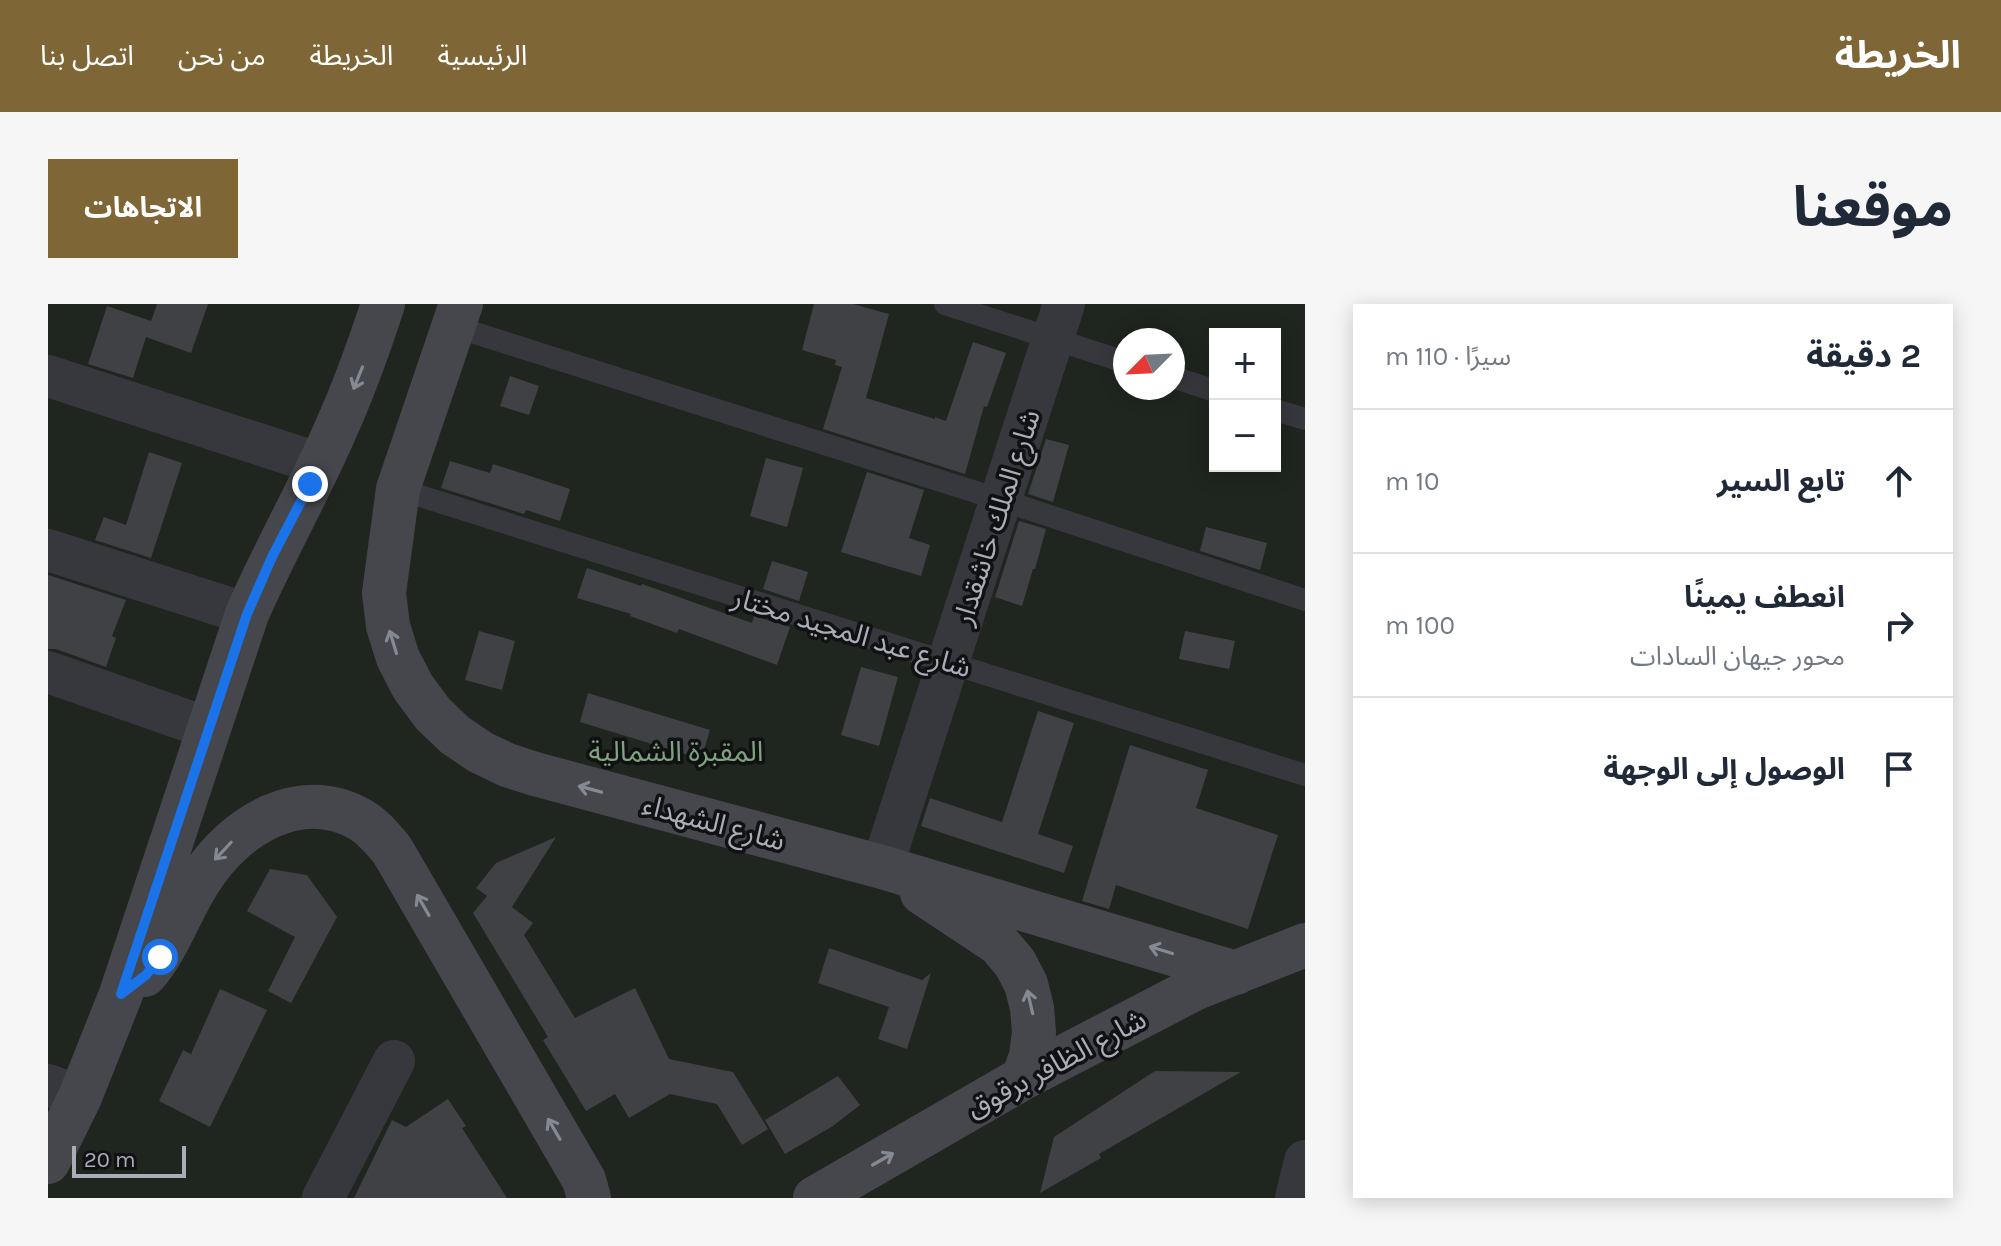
<!DOCTYPE html>
<html lang="ar">
<meta charset="utf-8">
<style>
:root{--surface:#fff;--page:#f6f6f7;--text:#1f2937;--muted:#747a83;--line:#e0e1e3;--accent:#7e6636}
body{margin:0;font-family:Karla,"Noto Sans Arabic",sans-serif;background:var(--page);color:var(--text);direction:rtl}
.controls{position:absolute;right:24px;top:24px;display:grid;overflow:hidden;border-radius:0px;box-shadow:0 4px 20px #0003}
.controls button{width:72px;height:72px;display:grid;place-items:center;padding:0;border:0;border-bottom:2px solid var(--line);background:var(--surface);color:var(--text);font:40px sans-serif}
.compass{position:absolute;left:1065px;top:24px;width:72px;height:72px;border-radius:50%;background:var(--surface);box-shadow:0 4px 20px #0003;rotate:246deg}
.scale{position:absolute;left:24px;bottom:20px;width:114px;box-sizing:border-box;padding-left:8px;border:4px solid #a8adb8;border-top:0;font-size:22px;line-height:28px;white-space:nowrap;color:#a8adb8;-webkit-text-stroke:6px #111113;paint-order:stroke}
.stop{position:absolute;width:24px;height:24px;margin:-18px;border:6px solid #1a73e8;border-radius:50%;background:#fff}
.stop.end{background:#1a73e8;border-color:#fff;box-shadow:0 2px 8px #0008}
.list{margin:0;padding:0;list-style:none}
h2{display:flex;justify-content:space-between;align-items:center;height:104px;margin:0;padding:0 32px;font-size:34px}
h2 small{font-size:26px;font-weight:400;color:var(--muted)}
.list li{display:grid;grid-template-columns:52px 1fr auto;gap:24px;align-items:center;box-sizing:border-box;height:144px;padding:0 32px;border-top:2px solid var(--line)}
.list b{display:block;font-size:30px;white-space:nowrap}
.list p{margin:0;font-size:26px;white-space:nowrap;color:var(--muted)}
.list em{font-size:26px;font-style:normal;color:var(--muted)}
.icon{flex:none;width:44px;height:44px;fill:none;stroke:currentColor;stroke-width:2;stroke-linecap:round;stroke-linejoin:round}
.map{position:relative;flex:none;width:1257px;height:894px;overflow:hidden;direction:ltr;border-radius:0px}
header{display:flex;align-items:center;gap:48px;box-sizing:border-box;height:112px;padding:0 40px;background:var(--accent);color:#fff}
header strong{font-size:38px}
nav{display:flex;gap:44px;margin-inline-start:auto;font-size:28px}
.intro{display:flex;align-items:center;justify-content:space-between;box-sizing:border-box;height:192px;padding:0 48px}
h1{margin:0;font-size:56px}
.button{padding:20px 36px;border-radius:0px;background:var(--accent);color:#fff;font-size:28px;font-weight:700}
main{display:flex;gap:48px;padding:0 48px}
aside{flex:1;background:var(--surface);border-radius:0px;box-shadow:0 4px 20px #0003}
.map>svg:first-child{display:block}
</style>
<header>
<strong>الخريطة</strong>
<nav><a>الرئيسية</a><a>الخريطة</a><a>من نحن</a><a>اتصل بنا</a></nav>
</header>
<div class="intro"><h1>موقعنا</h1><a class="button">الاتجاهات</a></div>
<main>
<aside>
<h2>2 دقيقة<small>سيرًا · 110 m</small></h2>
<ul class="list">
<li><svg class="icon" aria-label="ahead" viewBox="0 0 24 24"><path d="M12 20V5M6 11l6-6 6 6"/></svg><div><b>تابع السير</b></div><em>10 m</em></li>
<li><svg class="icon" aria-label="right" viewBox="0 0 24 24"><path d="M7 20v-9h11M14 6l5 5-5 5"/></svg><div><b>انعطف يمينًا</b><p>محور جيهان السادات</p></div><em>100 m</em></li>
<li><svg class="icon" aria-label="arrive" viewBox="0 0 24 24"><path d="M6 21V4h12l-3 4 3 4H6"/></svg><div><b>الوصول إلى الوجهة</b></div></li>
</ul>
</aside>
<div class="map">
<svg width="1257" height="894" viewBox="0 0 1257 894">
<rect width="100%" height="100%" fill="#161618"/>
<path fill="#1e261f" fill-rule="evenodd" d="M 0,0 L 1257,0 L 1257,894 L 0,894 ZM 1167,30 L 1227,30 L 1227,162 L 1167,162 ZM 1077,36 L 1125,36 L 1125,84 L 1077,84 Z"/>
<path fill="#404145" d="M 109,0 L 160,0 L 143,49 L 98,33 L 85,74 L 40,60 L 59,2 L 103,17 Z
M 766,0 L 805,0 L 841,10 L 818,94 L 887,115 L 887,113 L 898,117 L 925,38 L 958,49 L 939,103 L 936,102 L 917,170 L 775,125 L 794,63 L 787,61 L 788,56 L 754,46 Z
M 462,72 L 491,82 L 481,111 L 452,102 Z
M 998,135 L 1021,141 L 1005,198 L 980,190 Z
M 101,148 L 134,159 L 103,254 L 47,236 L 56,213 L 78,221 Z
M 718,154 L 755,164 L 739,223 L 702,212 Z
M 402,157 L 442,169 L 445,160 L 522,185 L 512,217 L 478,206 L 476,210 L 393,184 Z
M 819,168 L 876,186 L 861,234 L 882,241 L 873,272 L 793,248 Z
M 971,217 L 998,225 L 987,265 L 985,265 L 974,302 L 947,293 Z
M 1158,223 L 1219,239 L 1212,266 L 1152,247 Z
M 724,257 L 760,268 L 751,297 L 715,285 Z
M 539,264 L 593,282 L 594,280 L 704,319 L 706,312 L 742,323 L 729,361 L 631,325 L 629,329 L 582,312 L 583,310 L 529,294 Z
M 0,271 L 78,296 L 64,332 L 68,334 L 58,363 L 8,345 L 0,345 Z
M 431,327 L 467,337 L 454,386 L 417,376 Z
M 1137,327 L 1187,337 L 1181,365 L 1131,355 Z
M 813,363 L 850,373 L 831,442 L 793,431 Z
M 540,389 L 662,426 L 653,455 L 532,418 Z
M 990,407 L 1026,419 L 990,530 L 1025,542 L 1016,569 L 873,522 L 882,494 L 954,518 Z
M 1082,441 L 1160,466 L 1148,504 L 1230,531 L 1200,625 L 1068,581 L 1061,605 L 1034,597 Z
M 508,533 L 464,603 L 485,619 L 476,631 L 527,714 L 587,684 L 621,755 L 685,768 L 720,825 L 694,841 L 669,800 L 622,790 L 581,814 L 567,790 L 538,807 L 495,736 L 500,733 L 425,609 L 439,592 L 428,584 L 448,559 Z
M 222,565 L 259,571 L 289,613 L 243,699 L 220,687 L 247,633 L 199,607 Z
M 781,644 L 874,676 L 883,669 L 859,745 L 830,735 L 841,703 L 770,679 Z
M 172,685 L 219,706 L 162,823 L 111,797 L 135,746 L 143,750 Z
M 1107,767 L 1193,768 L 1051,850 L 1053,854 L 992,889 L 1006,833 Z
M 790,772 L 812,801 L 785,822 L 737,850 L 717,816 Z
M 400,795 L 418,822 L 414,824 L 459,894 L 306,894 L 344,816 L 358,823 Z"/>
<g fill="none" stroke-linecap="round" stroke-linejoin="round">
<path stroke="#37383d" stroke-width="22" d="M 897,0 L 1077,58
M 405,22 L 953,196 L 1257,296
M 1125,73 L 1167,87
M 1227,106 L 1257,115
M 350,185 L 1257,471"/>
<path stroke="#37383d" stroke-width="42" d="M 0,72 L 272,160
M 0,246 L 199,310
M 0,368 L 160,424
M 834,563 L 1016,0
M 0,781 L 32,793
M 275,894 L 346,757
M 1248,894 L 1257,857"/>
<path stroke="#45474d" stroke-width="44" d="M 413,0 L 350,185 L 336,289 L 340,322 L 350,354 L 365,383 L 385,410 L 407,431 L 432,448 L 459,461 L 487,470 L 834,563 L 1188,669
M 874,589 L 951,640 L 967,659 L 978,680 L 984,704 L 986,728 L 983,752 L 975,774
M 97,671 C 121,643 132,607 152,576 C 185,523 252,480 313,516 C 325,523 334,534 344,546 L 536,876 L 541,894
M 0,858 L 32,793 L 73,690 L 199,310 C 226,248 260,189 287,127 C 306,85 321,43 335,0
M 767,894 L 975,774 L 1148,684 L 1257,641"/>
</g>
<defs><path id="oneway-shaft" d="M-6 0H5M1.5-3L5.5 0L1.5 3" fill="none" stroke-width="1.6" stroke-linecap="round" stroke-linejoin="round" transform="scale(2)"/></defs>
<g stroke="#858993">
<use href="#oneway-shaft" transform="translate(310 74) rotate(112)"/>
<use href="#oneway-shaft" transform="translate(345 338) rotate(-107)"/>
<use href="#oneway-shaft" transform="translate(542 485) rotate(-165)"/>
<use href="#oneway-shaft" transform="translate(175 547) rotate(133)"/>
<use href="#oneway-shaft" transform="translate(375 601) rotate(-120)"/>
<use href="#oneway-shaft" transform="translate(1113 646) rotate(-163)"/>
<use href="#oneway-shaft" transform="translate(982 698) rotate(-103)"/>
<use href="#oneway-shaft" transform="translate(506 825) rotate(-120)"/>
<use href="#oneway-shaft" transform="translate(835 855) rotate(-30)"/>
</g>
<g fill="none" stroke-linecap="round" stroke-linejoin="round">
<path stroke="#1a73e8" stroke-width="10" d="M 112,653 L 98,671 L 73,690 L 199,310 L 224,253 L 262,180"/>
</g>
<g text-anchor="middle" stroke-width="7" stroke-linejoin="round" paint-order="stroke">
<g font-size="28" fill="#a8adb8" stroke="#111113">
<text transform="translate(948 213) rotate(-72)" y="10">شارع الملك خاشقدار</text>
<text transform="translate(804 328) rotate(17)" y="10">شارع عبد المجيد مختار</text>
<text transform="translate(666 518) rotate(15)" y="10">شارع الشهداء</text>
<text transform="translate(1008 759) rotate(-28)" y="10">شارع الظافر برقوق</text>
</g>
<g font-size="28" fill="#7fa381" stroke="#111113">
<text x="628" y="457">المقبرة الشمالية</text>
</g>
</g>
</svg>
<div class="controls">
<button>+</button>
<button>−</button>
</div>
<svg class="compass" viewBox="-18 -18 36 36"><path d="M0-13l5 13h-10z" fill="#e53935"/><path d="M0 13l5-13h-10z" fill="#747a83"/></svg>
<div class="scale">20 m</div>
<div class="stop" style="left:112px;top:653px"></div>
<div class="stop end" style="left:262px;top:180px"></div>
</div>
</main>
